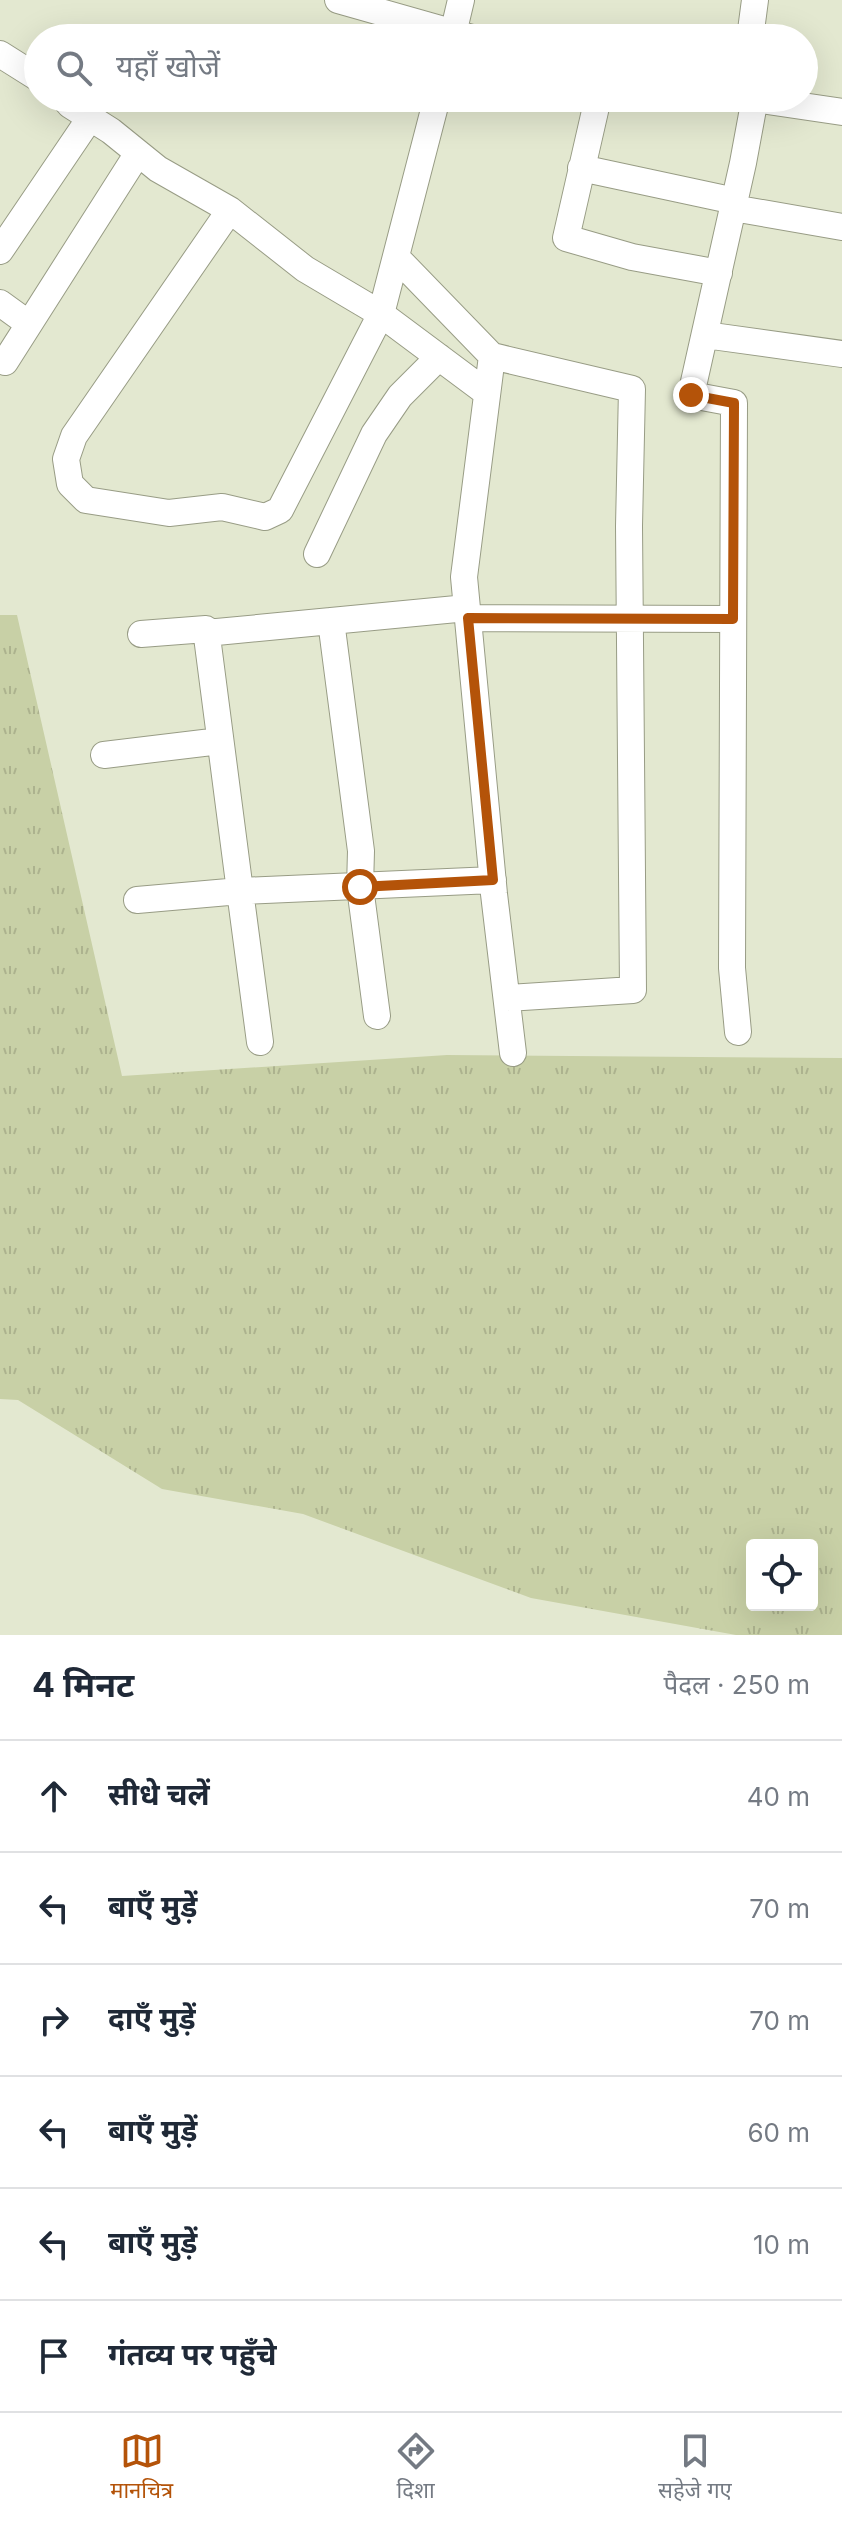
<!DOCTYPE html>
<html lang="hi">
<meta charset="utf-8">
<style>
:root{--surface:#fff;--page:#f6f6f7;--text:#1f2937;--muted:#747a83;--line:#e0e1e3;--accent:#b45309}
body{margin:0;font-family:Inter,"Noto Sans Devanagari",sans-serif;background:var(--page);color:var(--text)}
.controls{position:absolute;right:24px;bottom:24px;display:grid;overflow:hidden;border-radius:8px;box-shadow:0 8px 32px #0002}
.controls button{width:72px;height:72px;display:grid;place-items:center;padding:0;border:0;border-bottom:2px solid var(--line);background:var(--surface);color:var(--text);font:40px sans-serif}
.stop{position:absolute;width:24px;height:24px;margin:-18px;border:6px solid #b45309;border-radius:50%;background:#fff}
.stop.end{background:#b45309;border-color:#fff;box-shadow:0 2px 8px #0008}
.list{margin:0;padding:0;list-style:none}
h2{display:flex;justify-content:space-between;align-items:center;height:104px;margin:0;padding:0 32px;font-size:34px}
h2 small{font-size:26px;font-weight:400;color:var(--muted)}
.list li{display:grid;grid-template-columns:52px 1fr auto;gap:24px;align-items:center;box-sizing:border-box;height:112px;padding:0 32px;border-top:2px solid var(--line)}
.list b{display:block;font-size:30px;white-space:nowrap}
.list em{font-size:26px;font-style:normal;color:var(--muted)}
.icon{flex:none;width:44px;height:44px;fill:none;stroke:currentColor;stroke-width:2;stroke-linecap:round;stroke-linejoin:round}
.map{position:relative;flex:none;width:842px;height:1635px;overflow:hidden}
.search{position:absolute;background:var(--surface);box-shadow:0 8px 32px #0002;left:24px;right:24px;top:24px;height:88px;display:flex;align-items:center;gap:20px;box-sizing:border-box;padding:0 28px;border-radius:44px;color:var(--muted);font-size:30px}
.sheet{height:776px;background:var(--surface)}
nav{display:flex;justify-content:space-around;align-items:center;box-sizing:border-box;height:112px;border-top:2px solid var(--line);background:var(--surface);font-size:22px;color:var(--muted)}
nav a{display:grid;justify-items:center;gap:4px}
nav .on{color:var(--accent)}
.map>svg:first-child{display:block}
</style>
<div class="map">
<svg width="842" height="1635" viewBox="0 0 842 1635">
<defs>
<pattern id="grass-tufts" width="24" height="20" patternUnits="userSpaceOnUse" patternTransform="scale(2)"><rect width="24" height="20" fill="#c8d0a6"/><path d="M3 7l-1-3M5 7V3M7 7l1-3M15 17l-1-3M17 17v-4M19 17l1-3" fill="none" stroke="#acb28e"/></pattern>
</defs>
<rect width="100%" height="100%" fill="#e3e8d0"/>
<path fill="url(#grass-tufts)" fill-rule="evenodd" d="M 0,615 L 17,615 L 122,1076 L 447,1055 L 842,1058 L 842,1635 L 736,1635 L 531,1598 L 303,1514 L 162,1489 L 18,1400 L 0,1399 ZM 752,1545 L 812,1545 L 812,1605 L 752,1605 Z"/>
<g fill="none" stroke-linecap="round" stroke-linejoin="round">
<defs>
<path id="street" d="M 338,0 L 472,38
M 452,38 L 461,0
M 750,38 L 755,0
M 0,54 L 38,78
M 64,98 L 70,105 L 111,131 L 158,169 L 230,210 L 305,269 L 381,314 L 487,393
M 598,98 L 566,238 L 632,257 L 719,273
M 755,99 L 842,112
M 581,168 L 735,201
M 733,208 L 842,227
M 230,210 L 74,436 L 66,459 L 70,484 L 86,500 L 169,513 L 222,507 L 265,517 L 280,510 L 381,314 L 437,98
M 0,251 L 90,118
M 397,258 L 492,356 L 464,577 L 494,894 L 513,1053
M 0,303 L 29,324
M 705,335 L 842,354
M 492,356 L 632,389 L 629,526 L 633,990 L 507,998
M 5,362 L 138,153
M 317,554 L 374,434 L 400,396 L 439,357
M 468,618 L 733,619
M 331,621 L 361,851 L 360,887 L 377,1016
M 206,633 L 467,608
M 141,634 L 206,629 L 240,891 L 493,880
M 104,755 L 220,741
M 137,900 L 240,891 L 260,1042
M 738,1032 L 732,968 L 734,403 L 691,395 L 743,163 L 755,98"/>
</defs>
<use href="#street" stroke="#989c85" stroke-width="28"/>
<use href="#street" stroke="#fff" stroke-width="26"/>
</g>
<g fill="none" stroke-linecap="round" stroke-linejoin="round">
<path stroke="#b45309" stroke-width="10" d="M 360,887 L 493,880 L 468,618 L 733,619 L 734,403 L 691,395"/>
</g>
</svg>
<div class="controls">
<button><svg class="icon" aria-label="locate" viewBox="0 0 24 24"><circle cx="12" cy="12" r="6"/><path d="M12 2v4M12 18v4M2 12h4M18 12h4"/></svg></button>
</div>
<div class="stop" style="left:360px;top:887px"></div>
<div class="stop end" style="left:691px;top:395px"></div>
<div class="search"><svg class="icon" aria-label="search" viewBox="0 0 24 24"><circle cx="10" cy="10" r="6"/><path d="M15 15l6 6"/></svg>यहाँ खोजें</div>
</div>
<section class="sheet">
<h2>4 मिनट<small>पैदल · 250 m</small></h2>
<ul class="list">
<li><svg class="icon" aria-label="ahead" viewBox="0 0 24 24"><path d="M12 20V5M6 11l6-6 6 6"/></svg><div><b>सीधे चलें</b></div><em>40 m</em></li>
<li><svg class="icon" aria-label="left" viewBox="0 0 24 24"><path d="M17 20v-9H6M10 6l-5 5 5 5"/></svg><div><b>बाएँ मुड़ें</b></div><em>70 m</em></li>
<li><svg class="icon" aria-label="right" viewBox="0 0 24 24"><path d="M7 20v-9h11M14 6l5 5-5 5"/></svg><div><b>दाएँ मुड़ें</b></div><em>70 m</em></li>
<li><svg class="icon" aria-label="left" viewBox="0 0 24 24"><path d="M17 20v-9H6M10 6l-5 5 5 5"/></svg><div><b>बाएँ मुड़ें</b></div><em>60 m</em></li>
<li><svg class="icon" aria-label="left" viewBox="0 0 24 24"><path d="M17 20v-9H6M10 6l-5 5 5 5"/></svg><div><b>बाएँ मुड़ें</b></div><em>10 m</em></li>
<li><svg class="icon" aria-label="arrive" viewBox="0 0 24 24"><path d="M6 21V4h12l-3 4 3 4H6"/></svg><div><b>गंतव्य पर पहुँचे</b></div></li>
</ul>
</section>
<nav>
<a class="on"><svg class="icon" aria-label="map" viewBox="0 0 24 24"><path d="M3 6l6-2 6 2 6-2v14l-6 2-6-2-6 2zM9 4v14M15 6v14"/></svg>मानचित्र</a>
<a><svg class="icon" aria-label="directions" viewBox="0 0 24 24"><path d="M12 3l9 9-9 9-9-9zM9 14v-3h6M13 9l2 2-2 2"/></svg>दिशा</a>
<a><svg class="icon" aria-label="saved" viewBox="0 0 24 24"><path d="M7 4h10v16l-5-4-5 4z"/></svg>सहेजे गए</a>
</nav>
